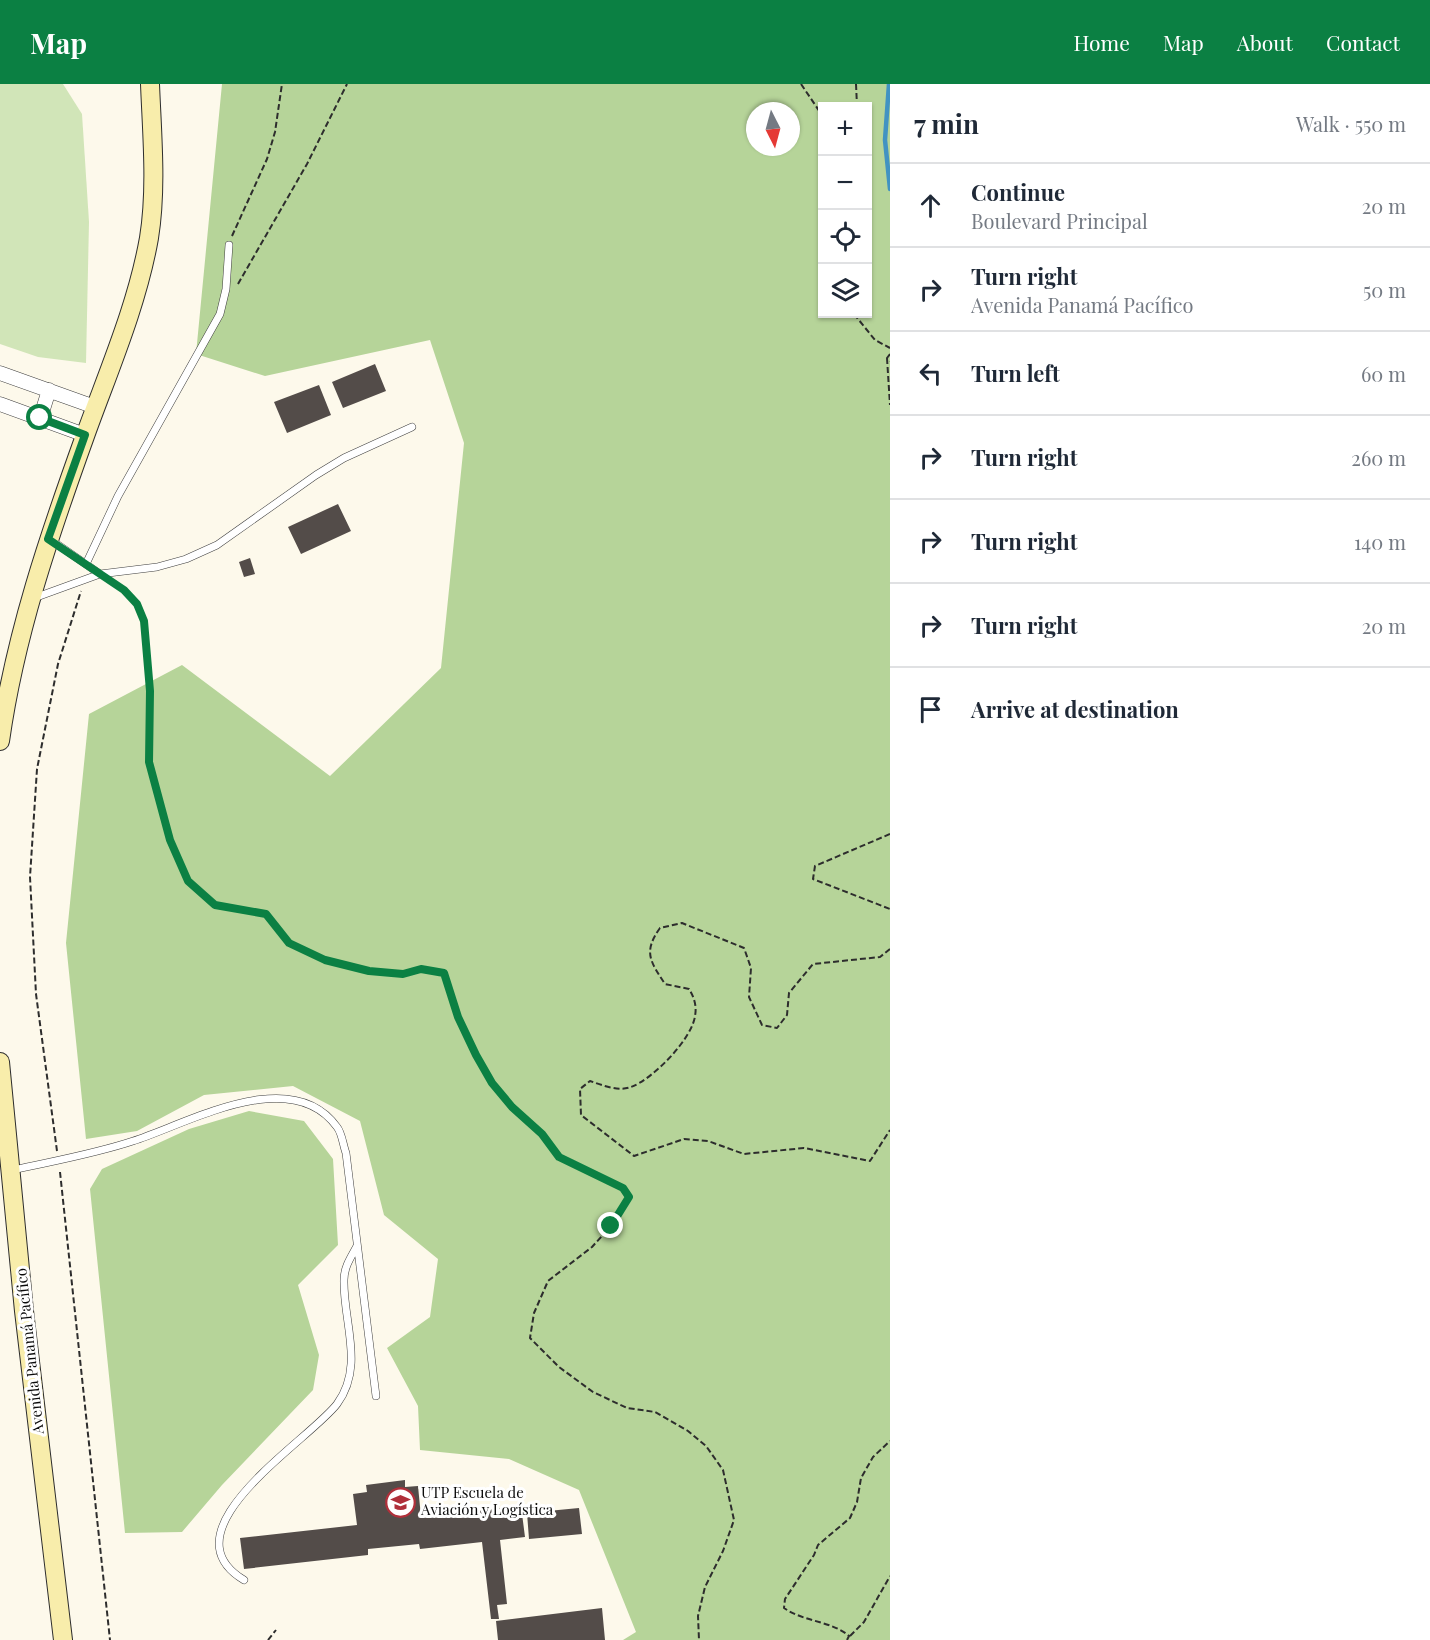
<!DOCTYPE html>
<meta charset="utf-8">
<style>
:root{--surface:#fff;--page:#f6f6f7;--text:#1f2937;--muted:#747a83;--line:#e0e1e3;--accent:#0b8043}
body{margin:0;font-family:"Playfair Display",serif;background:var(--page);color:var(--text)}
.controls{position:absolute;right:18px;top:18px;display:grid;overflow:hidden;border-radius:0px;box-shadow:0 2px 4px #0004}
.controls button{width:54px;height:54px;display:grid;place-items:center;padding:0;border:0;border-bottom:2px solid var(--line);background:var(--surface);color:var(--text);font:30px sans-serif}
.compass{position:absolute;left:746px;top:18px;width:54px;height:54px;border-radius:50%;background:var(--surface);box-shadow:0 2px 4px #0004;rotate:174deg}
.stop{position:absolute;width:18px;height:18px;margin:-14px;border:4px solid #0b8043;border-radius:50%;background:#fff}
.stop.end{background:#0b8043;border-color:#fff;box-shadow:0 2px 6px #0008}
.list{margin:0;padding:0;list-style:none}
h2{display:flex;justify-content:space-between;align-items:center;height:78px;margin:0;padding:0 24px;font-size:26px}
h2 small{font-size:20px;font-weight:400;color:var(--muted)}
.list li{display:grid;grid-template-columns:39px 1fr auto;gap:18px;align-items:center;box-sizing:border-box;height:84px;padding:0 24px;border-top:2px solid var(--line)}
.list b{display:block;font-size:22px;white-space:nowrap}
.list p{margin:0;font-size:20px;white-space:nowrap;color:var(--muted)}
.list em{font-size:20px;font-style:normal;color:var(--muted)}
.icon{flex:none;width:33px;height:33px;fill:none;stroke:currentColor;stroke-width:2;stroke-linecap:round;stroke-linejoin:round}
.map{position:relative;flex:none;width:890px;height:1556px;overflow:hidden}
header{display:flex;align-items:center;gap:36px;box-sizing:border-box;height:84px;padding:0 30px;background:var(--accent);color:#fff}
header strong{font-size:28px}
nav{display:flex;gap:33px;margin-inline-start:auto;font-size:21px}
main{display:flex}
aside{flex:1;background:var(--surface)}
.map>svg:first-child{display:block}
</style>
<header>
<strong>Map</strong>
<nav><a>Home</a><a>Map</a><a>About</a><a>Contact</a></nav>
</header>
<main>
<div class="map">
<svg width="890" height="1556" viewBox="0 0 890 1556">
<rect width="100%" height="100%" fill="#fdf9eb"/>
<path fill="#d1e5b8" d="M 0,0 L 63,0 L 82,30 L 89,138 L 86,279 L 38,273 L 0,260 Z"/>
<path fill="#b6d499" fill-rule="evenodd" d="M 222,0 L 890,0 L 890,1556 L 623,1556 L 636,1548 L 579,1406 L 509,1375 L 420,1366 L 418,1322 L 387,1264 L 430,1233 L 438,1175 L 384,1131 L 360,1037 L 293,1002 L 204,1011 L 137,1047 L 86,1055 L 66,859 L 89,630 L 182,581 L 330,692 L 441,584 L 464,359 L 430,256 L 265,292 L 196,270 ZM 822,22 L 868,22 L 868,230 L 822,230 ZM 755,27 L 791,27 L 791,63 L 755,63 Z
M 249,1027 L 304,1037 L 333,1075 L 338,1161 L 298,1201 L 319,1271 L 313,1306 L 222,1401 L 182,1448 L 125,1449 L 90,1105 L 102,1085 L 189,1045 Z"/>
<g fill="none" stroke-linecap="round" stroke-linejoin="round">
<path stroke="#4193c2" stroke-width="4.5" d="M 889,0 L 885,56 L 890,105"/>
</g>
<path fill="#534c49" d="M 375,280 L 386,307 L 343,324 L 332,298 Z
M 319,301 L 331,331 L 287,349 L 274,318 Z
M 338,420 L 351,447 L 301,470 L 288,443 Z
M 250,474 L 255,490 L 244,493 L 239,478 Z
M 405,1396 L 405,1403 L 418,1402 L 421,1433 L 521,1422 L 525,1453 L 500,1456 L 507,1520 L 497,1521 L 499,1535 L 491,1535 L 482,1458 L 420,1465 L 419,1460 L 368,1465 L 368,1471 L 244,1485 L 240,1454 L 357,1441 L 353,1410 L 367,1408 L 366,1401 Z
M 579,1424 L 582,1450 L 529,1455 L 527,1429 Z
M 602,1524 L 605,1556 L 498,1556 L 496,1537 Z"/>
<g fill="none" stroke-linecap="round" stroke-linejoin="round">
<defs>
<path id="service" d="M 51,456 L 100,490
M 86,480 L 118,412 L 220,230 L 226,205 L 229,161
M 34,514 L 100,490 L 157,483 L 186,475 L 217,461 L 316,391 L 344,374 L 412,343
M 13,1086 C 53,1077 94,1070 133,1057 C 187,1040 291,979 337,1043 C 342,1049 343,1061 346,1069 L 376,1312
M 244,1496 C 161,1446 310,1356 337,1320 C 365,1282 343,1238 344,1196 C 344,1183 351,1173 357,1162"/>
<path id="minor" d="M 0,289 L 95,323
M 0,320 L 85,351
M 40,335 L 49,306"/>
<path id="secondary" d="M 0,657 C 15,551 49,452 85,352 C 108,288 137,222 149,154 C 157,104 152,51 150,0
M 0,978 L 24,1227 L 63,1556"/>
</defs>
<use href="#service" stroke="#3e3e3e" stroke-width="8"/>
<use href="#minor" stroke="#3e3e3e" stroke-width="15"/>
<use href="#secondary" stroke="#2d2d2d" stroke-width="20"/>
<path stroke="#2d2d2d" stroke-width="2" stroke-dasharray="6 3" stroke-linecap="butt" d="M 801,0 L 822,31
M 856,0 L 857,22
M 232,152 L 267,75 L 275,48 L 282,0
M 238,200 L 307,80 L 347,0
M 854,230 L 875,256 L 890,264
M 890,270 L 887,274 L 890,277
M 887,274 L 890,321
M 114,499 L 137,520 L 145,537 L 150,607 L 149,678 L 170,757 L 188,797 L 215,821 L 265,830 L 289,859 L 325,876 L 369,887 L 403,890 L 421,885 L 444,889 L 458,933 L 476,971 L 492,999 L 512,1023 L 542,1050 L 559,1073 L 623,1104 L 629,1113 L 611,1142 L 592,1163 L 548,1197 L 534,1229 L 530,1254 L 559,1283 L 593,1308 L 627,1324 L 655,1328 L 688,1347 L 706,1362 L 723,1386 L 734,1436 L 723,1467 L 705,1503 L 698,1532 L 699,1556
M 890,750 L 815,782 L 813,795 L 890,825
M 890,865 L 880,873 L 813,880 L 789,909 L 787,931 L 777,944 L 762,941 L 749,913 L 751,884 L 744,864 L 682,839 L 660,844 C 643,868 650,877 665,900 L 689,905 C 694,913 697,922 695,932 C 692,955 653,995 631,1003 C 618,1008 602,1001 590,997 L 580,1005 L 581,1031 L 634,1072 L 684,1055 L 708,1057 L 744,1070 L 804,1064 L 870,1077 L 890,1046
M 57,1067 L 36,910 L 30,793 L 37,685 L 58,580 L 81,507
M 60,1088 L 110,1556
M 850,1552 L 864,1538 L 890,1492
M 268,1556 L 276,1546
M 847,1556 L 849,1552 C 832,1537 804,1538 784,1524 L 785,1515 L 814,1471 L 818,1461 L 850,1434 L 857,1418 L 861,1394 L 873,1373 L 890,1357"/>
<use href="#service" stroke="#fff" stroke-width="7"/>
<use href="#minor" stroke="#fff" stroke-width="14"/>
<use href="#secondary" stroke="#f8edab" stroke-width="18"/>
</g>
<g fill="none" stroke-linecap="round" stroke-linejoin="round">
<path stroke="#0b8043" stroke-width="8" d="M 40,334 L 85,351 L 48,455 L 124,506 L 137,520 L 144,537 L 150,607 L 149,678 L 170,756 L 188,797 L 215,821 L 266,830 L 289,859 L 325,876 L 369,887 L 403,890 L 421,885 L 444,889 L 458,933 L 476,971 L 492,999 L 512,1023 L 542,1050 L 559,1073 L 623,1104 L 629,1113 L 611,1142"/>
</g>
<defs>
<symbol id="university-ring" viewBox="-11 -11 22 22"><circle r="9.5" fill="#fff" stroke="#b02f3a" stroke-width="1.5"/><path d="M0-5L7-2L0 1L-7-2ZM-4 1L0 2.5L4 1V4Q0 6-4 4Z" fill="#b02f3a"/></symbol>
</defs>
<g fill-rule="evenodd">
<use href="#university-ring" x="384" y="1402" width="33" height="33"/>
</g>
<g text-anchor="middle" stroke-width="6" stroke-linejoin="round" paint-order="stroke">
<g font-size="15" fill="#0b0b0b" stroke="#fff">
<text transform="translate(30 1267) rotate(-96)" y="5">Avenida Panamá Pacífico</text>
</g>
<g font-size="15" fill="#0b0b0b" stroke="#fff" text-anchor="start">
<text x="421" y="1414">UTP Escuela de<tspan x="421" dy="17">Aviación y Logística</tspan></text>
</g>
</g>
</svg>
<div class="controls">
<button>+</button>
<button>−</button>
<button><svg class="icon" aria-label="locate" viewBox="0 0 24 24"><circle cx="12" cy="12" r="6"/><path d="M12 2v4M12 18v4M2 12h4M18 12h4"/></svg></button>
<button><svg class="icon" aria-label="layers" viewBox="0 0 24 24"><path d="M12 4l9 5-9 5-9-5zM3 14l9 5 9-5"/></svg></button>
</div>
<svg class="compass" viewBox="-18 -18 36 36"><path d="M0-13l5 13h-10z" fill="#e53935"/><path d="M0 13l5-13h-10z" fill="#747a83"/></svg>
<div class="stop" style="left:40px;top:334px"></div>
<div class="stop end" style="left:611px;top:1142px"></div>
</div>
<aside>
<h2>7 min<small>Walk · 550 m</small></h2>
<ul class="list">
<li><svg class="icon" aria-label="ahead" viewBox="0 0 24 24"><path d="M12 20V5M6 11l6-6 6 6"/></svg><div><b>Continue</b><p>Boulevard Principal</p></div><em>20 m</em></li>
<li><svg class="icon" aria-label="right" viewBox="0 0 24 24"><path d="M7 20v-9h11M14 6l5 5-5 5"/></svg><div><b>Turn right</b><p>Avenida Panamá Pacífico</p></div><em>50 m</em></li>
<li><svg class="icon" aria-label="left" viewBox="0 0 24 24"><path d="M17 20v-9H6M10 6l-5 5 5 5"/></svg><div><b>Turn left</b></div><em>60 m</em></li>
<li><svg class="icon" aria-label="right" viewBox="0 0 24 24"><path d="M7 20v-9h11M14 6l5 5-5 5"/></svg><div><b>Turn right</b></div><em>260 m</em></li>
<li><svg class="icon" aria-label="right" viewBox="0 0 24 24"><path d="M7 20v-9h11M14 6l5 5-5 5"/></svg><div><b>Turn right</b></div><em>140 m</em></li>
<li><svg class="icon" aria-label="right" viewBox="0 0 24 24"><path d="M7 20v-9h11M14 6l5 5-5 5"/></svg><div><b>Turn right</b></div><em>20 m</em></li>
<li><svg class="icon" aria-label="arrive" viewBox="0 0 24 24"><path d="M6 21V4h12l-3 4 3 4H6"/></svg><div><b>Arrive at destination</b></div></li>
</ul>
</aside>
</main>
